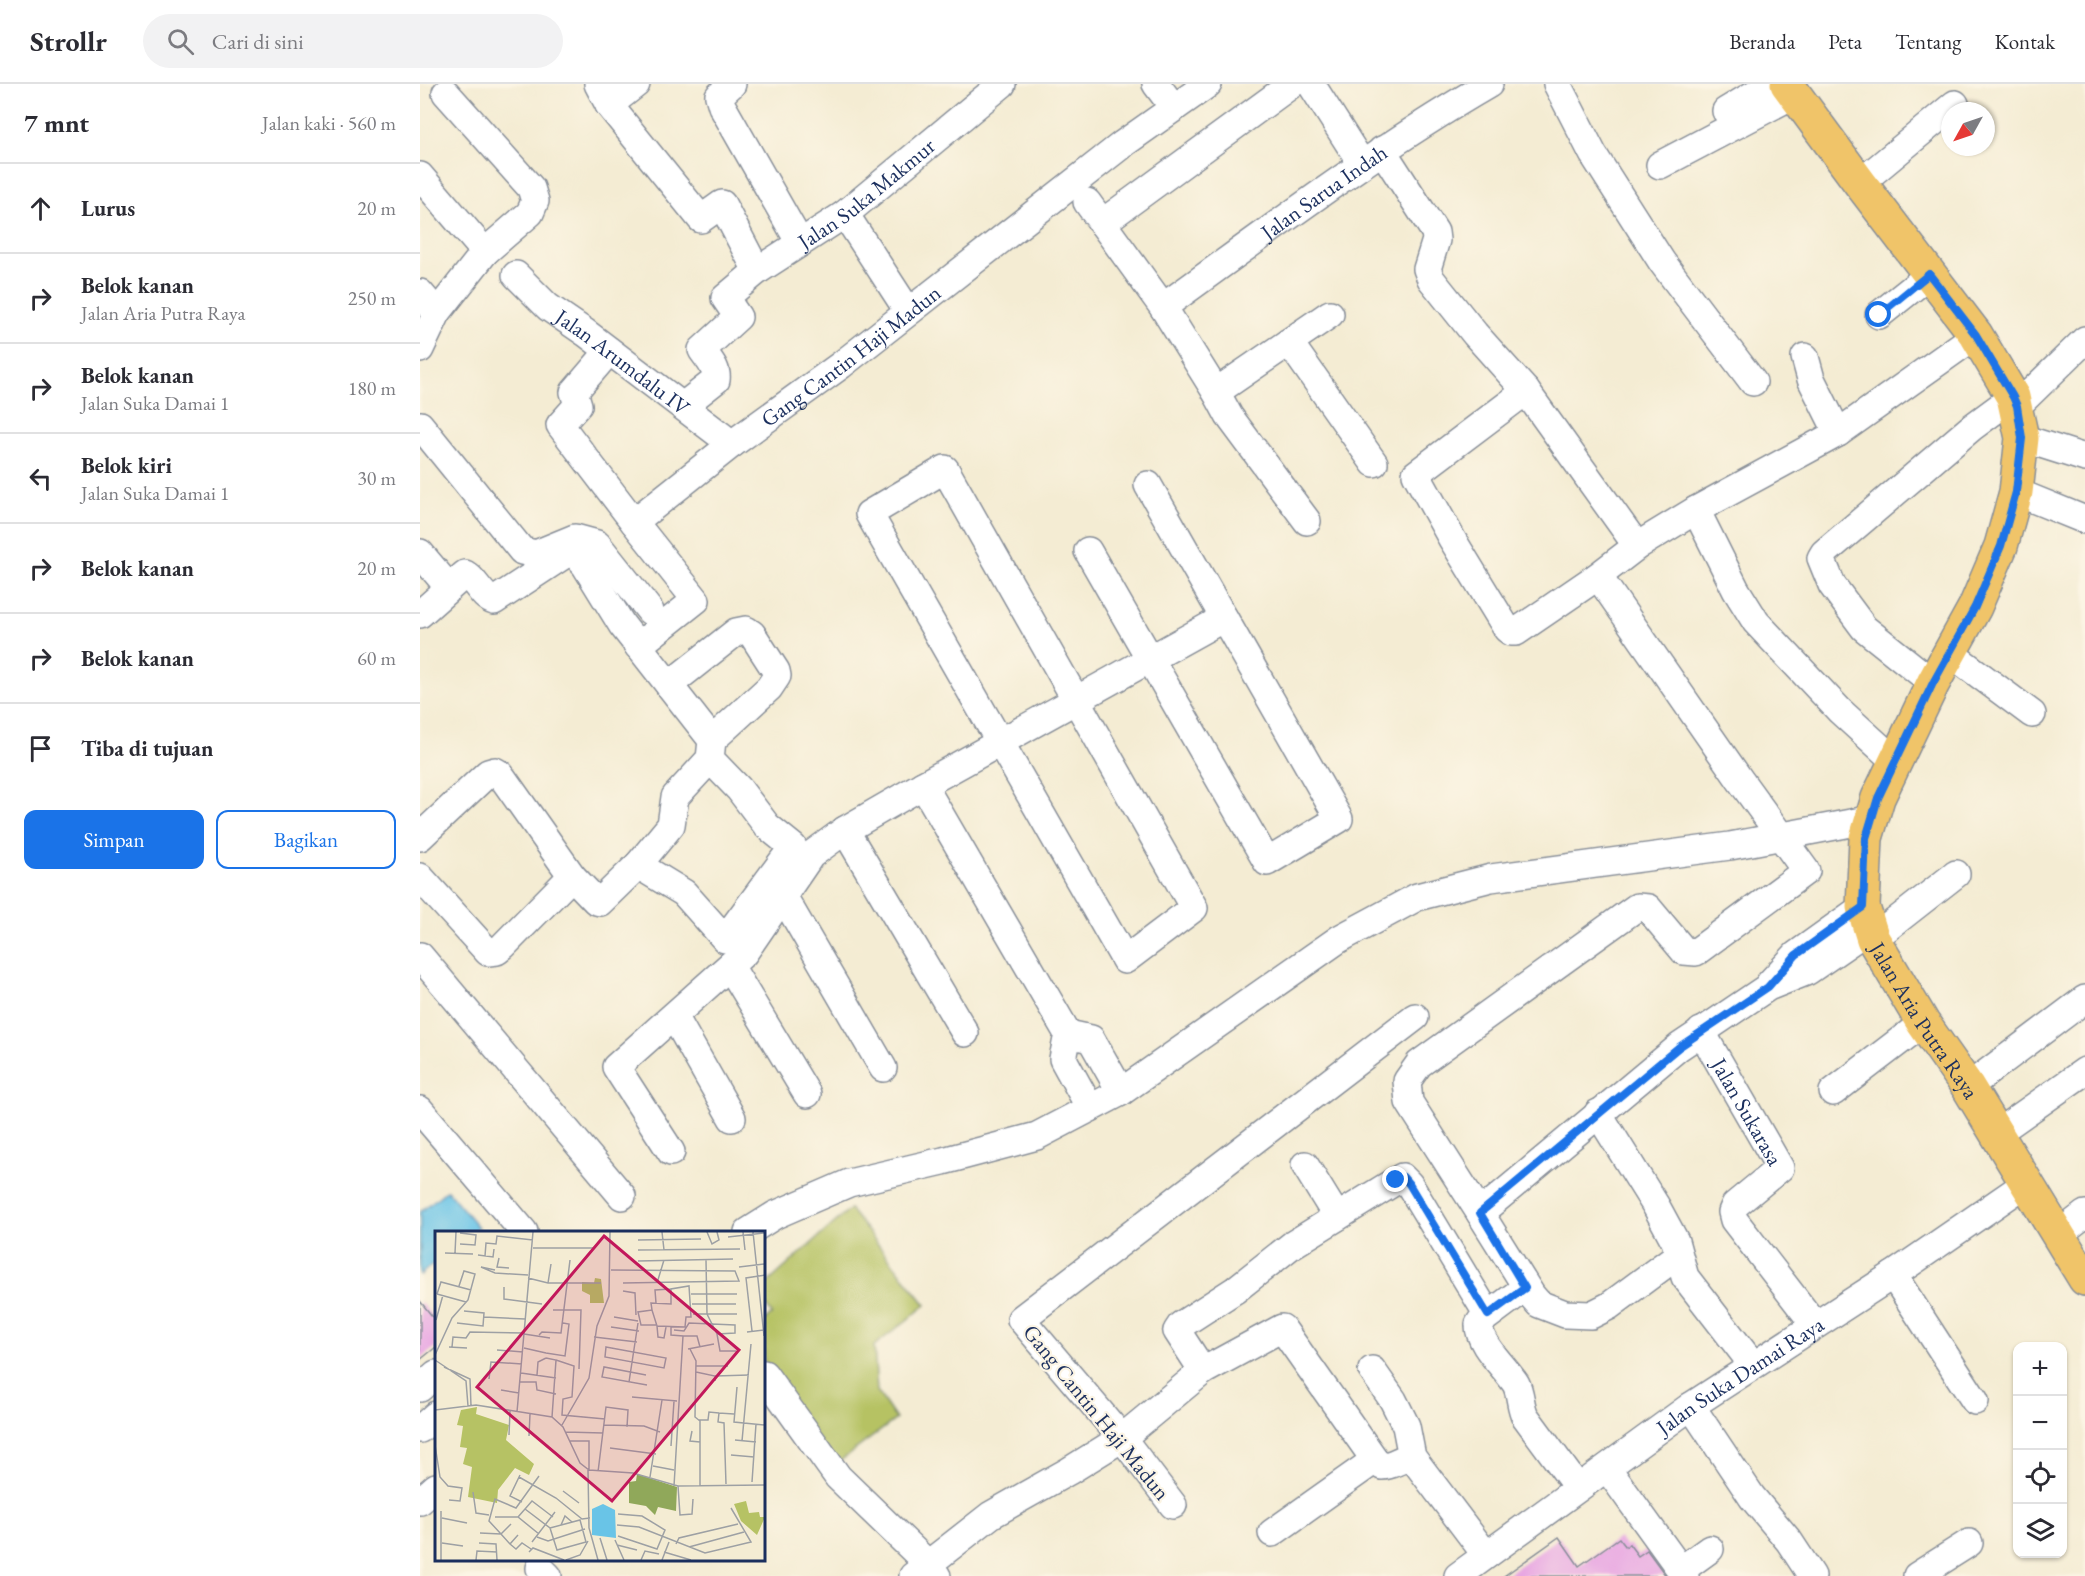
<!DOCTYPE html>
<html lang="id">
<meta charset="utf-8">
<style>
:root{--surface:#fff;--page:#f2f2f3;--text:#2b2b33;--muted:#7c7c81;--line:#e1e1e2;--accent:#1a73e8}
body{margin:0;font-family:"EB Garamond",serif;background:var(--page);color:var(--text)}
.controls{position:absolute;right:18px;bottom:18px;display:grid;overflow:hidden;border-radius:12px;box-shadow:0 2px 4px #0004}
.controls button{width:54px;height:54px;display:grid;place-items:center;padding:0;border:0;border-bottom:2px solid var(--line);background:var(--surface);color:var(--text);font:30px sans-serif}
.compass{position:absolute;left:1521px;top:18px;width:54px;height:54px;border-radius:50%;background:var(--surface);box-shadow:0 2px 4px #0004;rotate:230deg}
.stop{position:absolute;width:18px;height:18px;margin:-14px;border:4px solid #1a73e8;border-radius:50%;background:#fff}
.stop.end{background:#1a73e8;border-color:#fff;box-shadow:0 2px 6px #0008}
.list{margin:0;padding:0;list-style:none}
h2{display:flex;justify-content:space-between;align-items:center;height:78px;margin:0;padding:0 24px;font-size:26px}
h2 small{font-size:20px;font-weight:400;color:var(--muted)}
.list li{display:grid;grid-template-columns:39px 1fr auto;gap:18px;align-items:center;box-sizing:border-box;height:90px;padding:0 24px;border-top:2px solid var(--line)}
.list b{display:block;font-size:22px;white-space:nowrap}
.list p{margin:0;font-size:20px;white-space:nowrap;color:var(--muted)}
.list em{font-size:20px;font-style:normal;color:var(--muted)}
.actions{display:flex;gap:12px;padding:18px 24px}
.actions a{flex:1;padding:14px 0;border:2px solid var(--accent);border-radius:12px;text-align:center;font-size:21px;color:var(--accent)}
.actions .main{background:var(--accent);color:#fff}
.icon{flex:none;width:33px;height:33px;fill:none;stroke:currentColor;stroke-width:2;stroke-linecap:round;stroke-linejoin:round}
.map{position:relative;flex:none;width:1665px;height:1492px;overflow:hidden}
header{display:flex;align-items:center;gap:36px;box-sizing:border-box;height:84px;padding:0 30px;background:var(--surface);border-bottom:2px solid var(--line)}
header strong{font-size:28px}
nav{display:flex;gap:33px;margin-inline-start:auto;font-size:21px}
.search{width:420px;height:54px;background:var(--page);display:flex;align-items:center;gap:15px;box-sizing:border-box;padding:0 21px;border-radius:33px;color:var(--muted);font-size:22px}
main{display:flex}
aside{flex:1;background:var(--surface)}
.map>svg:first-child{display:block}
</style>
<header>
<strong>Strollr</strong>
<div class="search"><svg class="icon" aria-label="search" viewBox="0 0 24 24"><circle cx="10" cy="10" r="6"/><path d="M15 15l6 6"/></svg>Cari di sini</div>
<nav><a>Beranda</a><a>Peta</a><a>Tentang</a><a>Kontak</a></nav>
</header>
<main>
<aside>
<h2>7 mnt<small>Jalan kaki · 560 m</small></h2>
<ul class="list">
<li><svg class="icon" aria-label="ahead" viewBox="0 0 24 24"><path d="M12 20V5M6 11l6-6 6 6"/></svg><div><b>Lurus</b></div><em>20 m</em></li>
<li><svg class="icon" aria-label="right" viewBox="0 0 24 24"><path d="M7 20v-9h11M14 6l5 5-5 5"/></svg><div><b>Belok kanan</b><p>Jalan Aria Putra Raya</p></div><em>250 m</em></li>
<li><svg class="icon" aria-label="right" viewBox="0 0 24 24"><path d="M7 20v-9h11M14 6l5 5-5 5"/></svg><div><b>Belok kanan</b><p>Jalan Suka Damai 1</p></div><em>180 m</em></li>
<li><svg class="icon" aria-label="left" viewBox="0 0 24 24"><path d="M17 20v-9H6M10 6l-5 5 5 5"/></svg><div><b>Belok kiri</b><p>Jalan Suka Damai 1</p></div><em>30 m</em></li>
<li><svg class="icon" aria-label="right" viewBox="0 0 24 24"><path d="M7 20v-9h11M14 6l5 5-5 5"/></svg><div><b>Belok kanan</b></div><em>20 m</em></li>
<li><svg class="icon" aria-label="right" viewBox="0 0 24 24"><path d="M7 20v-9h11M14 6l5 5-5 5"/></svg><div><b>Belok kanan</b></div><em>60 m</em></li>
<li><svg class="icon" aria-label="arrive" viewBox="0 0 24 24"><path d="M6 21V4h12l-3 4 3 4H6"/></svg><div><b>Tiba di tujuan</b></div></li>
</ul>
<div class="actions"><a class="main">Simpan</a><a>Bagikan</a></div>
</aside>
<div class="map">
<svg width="1665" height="1492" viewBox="0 0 1665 1492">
<rect width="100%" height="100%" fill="#fcf5e5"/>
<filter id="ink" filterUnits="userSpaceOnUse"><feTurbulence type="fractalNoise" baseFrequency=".0167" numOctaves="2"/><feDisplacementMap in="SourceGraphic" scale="12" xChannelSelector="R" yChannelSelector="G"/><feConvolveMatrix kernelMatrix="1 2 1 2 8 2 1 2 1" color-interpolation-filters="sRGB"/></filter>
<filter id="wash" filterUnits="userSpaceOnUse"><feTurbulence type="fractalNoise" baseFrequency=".008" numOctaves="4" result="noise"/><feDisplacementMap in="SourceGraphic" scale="24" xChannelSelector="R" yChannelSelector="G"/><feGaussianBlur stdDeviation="1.35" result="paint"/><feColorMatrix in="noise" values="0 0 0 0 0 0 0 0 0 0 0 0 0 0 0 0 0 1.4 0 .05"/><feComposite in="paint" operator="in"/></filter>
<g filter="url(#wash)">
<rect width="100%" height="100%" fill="#f4ecd3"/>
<path fill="#b6c264" stroke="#687861" stroke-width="1.5" d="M 430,1125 L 506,1221 L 454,1262 L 457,1307 L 476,1335 L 416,1380 L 344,1306 L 344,1237 L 352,1230 L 344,1218 L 344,1202 Z"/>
<path fill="#69c4e7" stroke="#427aa2" stroke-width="1.5" d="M 27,1106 L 58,1143 L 51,1148 L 16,1148 L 16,1177 L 0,1191 L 0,1128 Z"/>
<g id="blocks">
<path fill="#e8a7e2" d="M 0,1217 L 16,1237 L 16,1263 L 0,1276 Z
M 1139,1453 L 1159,1482 L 1199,1454 L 1206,1463 L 1209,1460 L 1218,1472 L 1227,1466 L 1246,1492 L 1084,1492 Z"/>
</g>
</g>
<g filter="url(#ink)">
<use href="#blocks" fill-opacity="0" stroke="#888e98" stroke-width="1.5"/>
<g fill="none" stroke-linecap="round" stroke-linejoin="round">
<defs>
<g id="minor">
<path d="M 178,0 L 189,21 L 281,135 L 302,120 L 337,187"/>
<path d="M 312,0 L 299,12 L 302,22 L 380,159"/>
<path d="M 736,0 L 754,24"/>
<path d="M 891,0 L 942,80"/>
<path d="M 1137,0 L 1173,70 L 1242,178 L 1333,298"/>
<path d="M 189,21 L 216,0"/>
<path d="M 1306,27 L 1351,0"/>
<path d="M 962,66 L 1015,148 L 1016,156 L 1007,185 L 1011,195 L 1055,250 L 1106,307 L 1217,462"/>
<path d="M 1240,81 L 1373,11"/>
<path d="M 0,92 L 65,168"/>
<path d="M 1440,99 L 1535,20"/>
<path d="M 667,118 L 743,223 L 796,308 L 809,332 L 887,437"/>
<path d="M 425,130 L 488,227"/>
<path d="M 682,139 L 872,0"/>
<path id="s1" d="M 96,191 L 128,223 L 166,249 L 312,360"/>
<path d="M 0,209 L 17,229"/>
<path id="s2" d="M 743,223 C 850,146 955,66 1069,0"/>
<path d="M 1459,231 L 1509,191"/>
<path d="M 869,258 L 954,379"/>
<path d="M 0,265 L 17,229 L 65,168 L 110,129 L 115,117 L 111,104 L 26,9"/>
<path d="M 189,267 L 154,308 L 158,321 L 140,341 L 214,438"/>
<path d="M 1385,273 L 1391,295 L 1418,349"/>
<path d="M 1106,307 L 996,390 L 1032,455 L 1087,545 L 1091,548 L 1096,548 L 1178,492 L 1217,462 L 1276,426 L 1418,349 L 1556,251"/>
<path d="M 796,308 L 910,230"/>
<path id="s3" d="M 263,322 L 296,296 C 298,284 288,275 282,266 L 318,233 L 305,214 L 337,187 L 425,130 L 582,0"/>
<path d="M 1597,322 L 1665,256"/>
<path d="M 0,341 L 102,467 L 116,470 L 155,454 L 177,460 L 230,527"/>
<path d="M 1602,354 L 1665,374"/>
<path d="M 525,385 L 774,824 L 705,876 L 449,430 Z"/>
<path d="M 1596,408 L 1665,436"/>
<path d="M 1276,426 L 1316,506 L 1336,538 L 1420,627 L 1476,678"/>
<path d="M 668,467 L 847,778 L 919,735 L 728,401"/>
<path d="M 0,469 L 21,494"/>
<path d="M 0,530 L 45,490 C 57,497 61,513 74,517 L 147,469 L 154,469 L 165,481 L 202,541 L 292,656 L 290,675 L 255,713 L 251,741 L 218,781 L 264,809 L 305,855 L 373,763 L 347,742 L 319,705 L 290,675"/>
<path id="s4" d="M 218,562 L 276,516 L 214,438 L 312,360 L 421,281 L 703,60 L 788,0"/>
<path d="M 1530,569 L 1612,630"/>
<path d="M 1513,599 L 1444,544 L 1412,501 L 1401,474 L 1404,469 L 1551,344 L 1593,313"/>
<path d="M 249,601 L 316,548 L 326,546 L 332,550 L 356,587 L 357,592 L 349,604 L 292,656"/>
<path d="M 503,701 L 648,950 L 643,975 L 670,1024"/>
<path d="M 425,746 L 545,949"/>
<path d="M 0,753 L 68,689 L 75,687 L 80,690 L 152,792 L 176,817 L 180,818 L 218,781"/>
<path d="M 0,793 L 68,868 L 77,867 L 83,862 L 152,792"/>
<path d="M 363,812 L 463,984"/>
<path d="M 1453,855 L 1536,790"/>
<path d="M 0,872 L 202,1112"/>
<path d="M 310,882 L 387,1010"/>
<path d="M 1350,899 L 1376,871 L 1443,823"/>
<path d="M 254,932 L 312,1034"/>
<path id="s5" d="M 1281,947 L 1360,1084 L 1315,1121 L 1312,1128 L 1314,1136 L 1395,1241"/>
<path d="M 648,950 L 671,955 L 701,1008"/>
<path d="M 1548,1003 L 1665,915"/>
<path d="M 1413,1008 L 1503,939"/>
<path d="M 0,1026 L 104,1148"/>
<path d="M 1178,1029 L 1236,1122 L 1255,1157 L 1265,1193 L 1333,1281"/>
<path d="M 1577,1049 L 1665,987"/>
<path d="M 251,1068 L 196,983 L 324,869 L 391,771 L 425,746 L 503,701 L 804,534"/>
<path d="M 885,1081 L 917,1133"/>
<path d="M 1060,1129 L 989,1018 L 987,997 L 999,980 L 1217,823 L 1228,824 L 1264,867 L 1276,868 L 1386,787 L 1320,696 L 1178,492"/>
<path d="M 328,1148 L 355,1131 L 429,1099 L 523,1077 L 617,1052 L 701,1008 L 919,855 L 997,813 L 1071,794 L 1310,762 L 1452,735"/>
<path d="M 1638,1151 L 1665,1130"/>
<path d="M 1258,1171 L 1189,1222 L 1171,1231 L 1145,1230 L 1119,1220 L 1112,1212 L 1060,1129 L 1259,963 L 1348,903 L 1388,887 L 1449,845"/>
<path d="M 1473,1191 L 1555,1317"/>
<path d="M 1105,1204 L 1061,1237 L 1059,1240 C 1058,1260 1085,1283 1096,1300 C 1101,1310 1100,1322 1105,1332 L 1158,1404"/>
<path d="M 952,1286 L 973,1316 L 986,1342 L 992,1373 L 1066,1471"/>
<path d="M 783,1287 L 757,1247 L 761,1241 L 815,1206 L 872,1161 L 982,1093 L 989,1100 L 1068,1231"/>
<path d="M 344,1290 L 418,1393 L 508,1480 L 517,1492"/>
<path d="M 0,1304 L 16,1290"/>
<path d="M 1271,1322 L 1332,1413 L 1369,1457 L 1392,1492"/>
<path d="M 0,1345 L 16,1331"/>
<path d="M 1187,1384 L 1265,1492"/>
<path d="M 0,1417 L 16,1403"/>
<path d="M 753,1421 L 702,1354 L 601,1235 L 995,933"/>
<path d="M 852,1449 L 955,1376"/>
<path d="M 120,1484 L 128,1492"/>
<path d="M 1261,1486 L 1290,1465"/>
<path d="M 493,1492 L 571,1431 L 649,1387 L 702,1354 L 783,1287 L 862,1244 L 955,1376 L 962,1382 C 973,1382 981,1374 992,1373"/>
<path id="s6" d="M 1038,1492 L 1271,1322 L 1473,1191 L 1608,1098"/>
<path d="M 1497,1492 L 1549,1459"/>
</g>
<g id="major">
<path id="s7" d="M 1367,0 L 1440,99 L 1556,251 L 1593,313 L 1602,354 L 1596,408 L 1581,462 L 1555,523 L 1513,599 L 1458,714 L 1446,754 L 1443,823 L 1453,855 L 1503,939 L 1548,1003 L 1665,1195"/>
</g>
</defs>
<use href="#minor" stroke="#888e98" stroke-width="30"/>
<use href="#major" stroke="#888e98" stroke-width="36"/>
<use href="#minor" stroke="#fff" stroke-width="27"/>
<use href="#major" stroke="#f0c469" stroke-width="33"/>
</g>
</g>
<g fill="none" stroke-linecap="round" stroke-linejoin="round" filter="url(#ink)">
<path stroke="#1a73e8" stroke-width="8" d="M 976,1096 L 983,1093 L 989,1100 L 1068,1231 L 1105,1204 L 1060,1129 L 1259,963 L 1348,903 L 1376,871 L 1443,823 L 1446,754 L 1458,714 L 1513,599 L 1555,523 L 1581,462 L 1596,408 L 1602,354 L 1597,322 L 1593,313 L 1556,251 L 1509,190 L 1459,231"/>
</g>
<g text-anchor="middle" stroke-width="4.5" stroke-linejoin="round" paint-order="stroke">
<g font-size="22" fill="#1b2f5e" stroke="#fcf5e5">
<text dy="8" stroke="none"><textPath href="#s3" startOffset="324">Jalan Suka Makmur</textPath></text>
<text dy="8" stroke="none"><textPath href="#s2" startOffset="198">Jalan Sarua Indah</textPath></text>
<text dy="8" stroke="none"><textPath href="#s4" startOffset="447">Gang Cantin Haji Madun</textPath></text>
<text dy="8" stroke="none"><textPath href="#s1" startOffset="138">Jalan Arumdalu IV</textPath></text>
<text dy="8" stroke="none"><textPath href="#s7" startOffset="1060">Jalan Aria Putra Raya</textPath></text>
<text dy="8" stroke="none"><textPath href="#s5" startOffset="93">Jalan Sukarasa</textPath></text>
<text dy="8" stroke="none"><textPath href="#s6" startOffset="346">Jalan Suka Damai Raya</textPath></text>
<text transform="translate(677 1328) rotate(51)" y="8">Gang Cantin Haji Madun</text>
</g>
</g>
<g transform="translate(15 1147)">
<rect width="330" height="330" fill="#f4ecd3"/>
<path d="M 160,47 L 166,48 L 169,72 L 155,72 L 155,64 L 147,60 L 147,51 L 159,52 ZM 42,176 L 41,183 L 74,194 L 71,209 L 99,233 L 94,244 L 80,237 L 63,259 L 62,272 L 33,266 L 37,236 L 28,233 L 32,217 L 25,216 L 28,195 L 22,194 L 26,179 ZM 311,270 L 314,282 L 324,281 L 325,286 L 330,286 L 322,304 L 306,290 L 299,273 Z" fill="#b6c264"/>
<path d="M 202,243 L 242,256 L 241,280 L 223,276 L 220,284 L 211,275 L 194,272 L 194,251 L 201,250 Z" fill="#90a85a"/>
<path d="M 168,273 L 180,279 L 181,307 L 157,304 L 157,278 Z" fill="#69c4e7"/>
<path fill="none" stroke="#9da0a4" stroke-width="1.5" d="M 227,1 L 229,19M 272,1 L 277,13 L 284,9 L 282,1M 308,1 L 310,19M 318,1 L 329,105M 25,2 L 41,4 L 40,14 L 25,13M 293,6 L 330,2M 203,9 L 266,8M 98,17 L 160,17M 203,19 L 305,18M 10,22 L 38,23M 20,22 L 21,1M 43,24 L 58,26 L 59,18M 50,25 L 51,12 L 61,13 L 62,5 L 98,9M 64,27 L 62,36 L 74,37M 271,29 L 272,83 L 282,103 L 285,120 L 301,120M 203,30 L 298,28M 304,36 L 330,33M 60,39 L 46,36 L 60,42 L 93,44M 176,39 L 300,40 L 304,50 L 188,52M 93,47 L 113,52 L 166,52M 113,52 L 116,33M 222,52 L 229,29M 69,56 L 69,68 L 107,73M 188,60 L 200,62 L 201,84M 2,63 L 6,51 L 36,59M 2,63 L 31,71M 256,63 L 302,63M 221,72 L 220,59 L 236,58M 257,73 L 301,73M 118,79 L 146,79 L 144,138M 217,79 L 216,72 L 236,73 L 236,58 L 254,55 L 256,86 L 251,86 L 250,96 L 222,95 L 217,79 L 203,81 L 206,94 L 221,94M 258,83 L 302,83M 49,86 L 90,88M 179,86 L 203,90M 1,89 L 8,64M 22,92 L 48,95 L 49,82 L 29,80M 222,95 L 223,106 L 229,107 L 231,96M 176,96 L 204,100M 236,96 L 236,104 L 248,105 L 239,255M 239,99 L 249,100 L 254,92 L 300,94 L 300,102 L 282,103M 317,100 L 311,47 L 330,44M 312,101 L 330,99M 89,103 L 115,107M 104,104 L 107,101 L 126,102 L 135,29M 248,105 L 262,105 L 265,116M 159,106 L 202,111M 14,116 L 32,117M 17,116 L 18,106 L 31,107 L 35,101 L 90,102M 171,116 L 231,127 L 229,137 L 170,126 ZM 89,117 L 111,122M 253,118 L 279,113M 255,118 L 261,130 L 260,186 L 265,190 L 265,255M 62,119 L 88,121M 111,122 L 130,125 L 134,93 L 128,92M 0,124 L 17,87 L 33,69 L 40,43 L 29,40 L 24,55M 111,127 L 121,129 L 117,186M 0,129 L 31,150 L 33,175M 121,129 L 139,135 L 137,166 L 128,168 L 127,184 L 170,188M 261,135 L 293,135M 9,136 L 35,148 L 36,175M 261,141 L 280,145 L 280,150M 86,142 L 121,147M 102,144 L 103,131 L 111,127M 211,144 L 169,136 L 167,146 L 212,154M 280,145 L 314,144M 54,148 L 56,131 L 87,133M 85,151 L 101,151 L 102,159 L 121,163M 194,151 L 203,92M 302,156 L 299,191 L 330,194M 66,159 L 84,162M 197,166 L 242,170M 0,179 L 41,174 L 117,186 L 128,196 L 145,232 L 154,239 L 198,242 L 243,255 L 330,254M 82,181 L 98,1M 264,189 L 273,189 L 274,181 L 284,182M 127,194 L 154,147 L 162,95 L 174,65 L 175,1M 169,194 L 209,195 L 225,201M 257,200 L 255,210 L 265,211M 130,201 L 168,202M 74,204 L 75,180M 94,205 L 95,183M 300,209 L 321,211M 135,210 L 154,210 L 154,239M 307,210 L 316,113M 0,214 L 5,246 L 13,255 L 27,257 L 25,270 L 14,269M 236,215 L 239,170M 175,217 L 221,223M 296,224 L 319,226M 218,235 L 239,239M 153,239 L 154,297 L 163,329M 163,241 L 171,176 L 193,179 L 192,196M 85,244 L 75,265 L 87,271M 84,246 L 121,267 L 147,288 L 155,287M 215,246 L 227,169M 317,251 L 321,193M 291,253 L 289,192 L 283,191 L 284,182 L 299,183M 243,255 L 245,284 L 257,283 L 258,268M 128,260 L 144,272M 38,261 L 41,282 L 54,284M 90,278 L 115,297 L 122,319 L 151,311 L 145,289 L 115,297M 183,283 L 207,285 L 230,299 L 222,318 L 183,305M 60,286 L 83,286 L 104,303M 83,286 L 97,270 L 118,286M 7,287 L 32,292M 126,294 L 130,285 L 137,291M 182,294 L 204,296 L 270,322 L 316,311 L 296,277M 45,302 L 66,303M 66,303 L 54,290 L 60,268 L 81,277 L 104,245M 83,304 L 75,313 L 81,318 L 87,312 L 96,318M 102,306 L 113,310 L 150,298M 165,307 L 172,329M 180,309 L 189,329M 97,311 L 120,281M 7,312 L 28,315M 44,312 L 61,313 L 62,329M 75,313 L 66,303 L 76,293M 241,313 L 244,307 L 303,293M 182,314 L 202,319M 254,316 L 309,301M 94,321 L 98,317 L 129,329M 229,321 L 256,329M 6,329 L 6,280M 41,329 L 42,320 L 62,321M 131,329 L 145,324 L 153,310M 206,329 L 210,320 L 224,323M 227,329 L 234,311"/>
<path fill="#c2185b" fill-opacity="0.15" stroke="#c2185b" stroke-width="3" d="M 169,5 L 304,119 L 177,270 L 42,156 Z"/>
<rect width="330" height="330" fill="none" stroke="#1b2f5e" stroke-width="3"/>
</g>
</svg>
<div class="controls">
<button>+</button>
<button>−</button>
<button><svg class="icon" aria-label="locate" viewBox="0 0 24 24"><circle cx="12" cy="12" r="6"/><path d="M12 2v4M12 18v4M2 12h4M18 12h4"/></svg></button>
<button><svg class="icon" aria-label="layers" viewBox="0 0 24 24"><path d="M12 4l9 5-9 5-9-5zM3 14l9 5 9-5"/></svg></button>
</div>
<svg class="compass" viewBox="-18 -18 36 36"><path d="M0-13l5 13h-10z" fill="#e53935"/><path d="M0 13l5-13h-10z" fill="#7c7c81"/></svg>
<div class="stop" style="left:1459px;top:231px"></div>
<div class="stop end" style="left:976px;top:1096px"></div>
</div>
</main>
